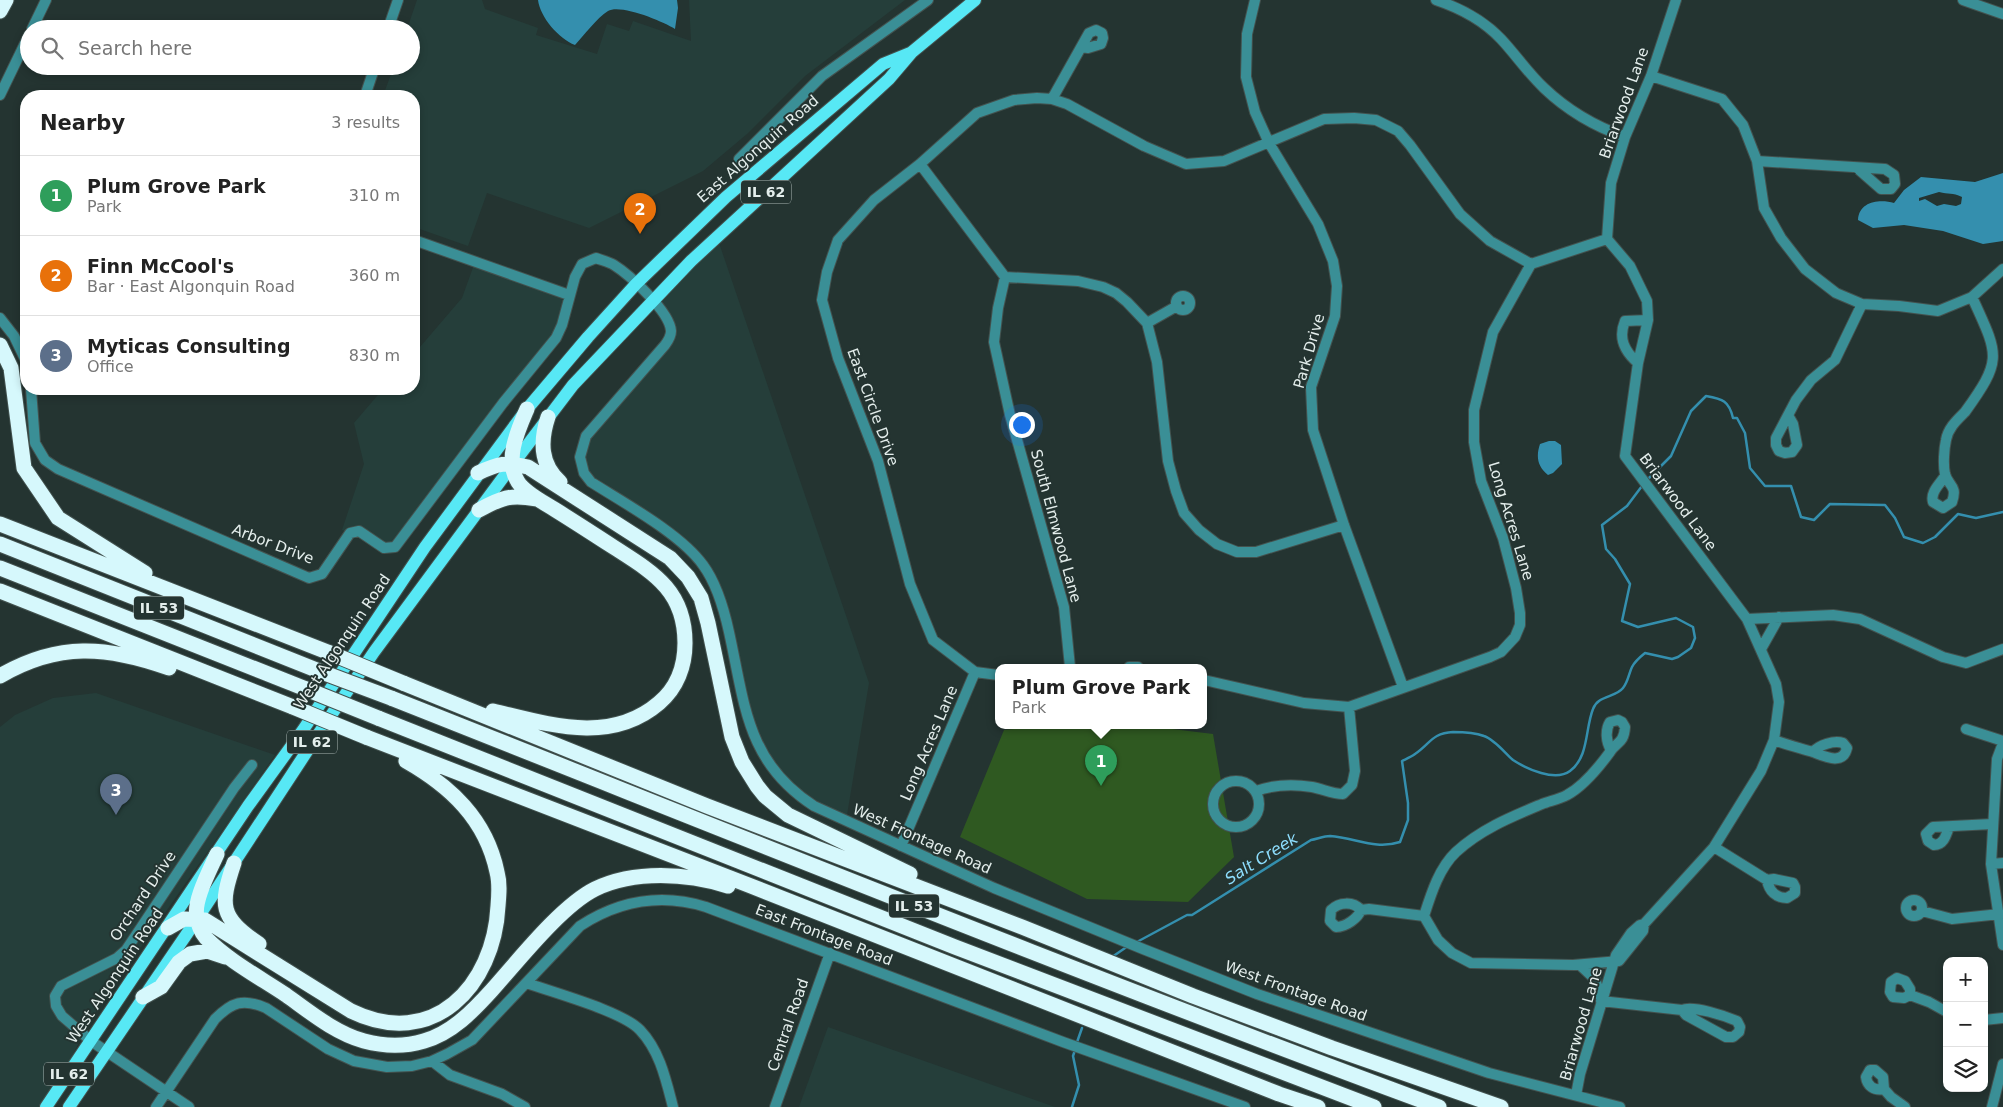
<!DOCTYPE html>
<meta charset="utf-8">
<style>
:root{--surface:#fff;--page:#f6f6f6;--text:#222;--muted:#767676;--line:#e0e0e0;--accent:#7e5e2e}
body{margin:0;font-family:"DejaVu Sans",sans-serif;background:var(--page);color:var(--text)}
.controls{position:absolute;right:15px;bottom:15px;display:grid;overflow:hidden;border-radius:10px;box-shadow:0 2px 8px #0003}
.controls button{width:45px;height:45px;display:grid;place-items:center;padding:0;border:0;border-bottom:1px solid var(--line);background:var(--surface);color:var(--text);font:25px sans-serif}
.you{position:absolute;left:1021px;top:424px;width:18px;height:18px;margin:-12px;border:4px solid #fff;border-radius:50%;background:#1a73e8;box-shadow:0 0 0 8px #1a73e833}
.badge{display:grid;place-items:center;width:32px;height:32px;border-radius:50%;background:var(--accent);color:#fff;font-size:16px;font-weight:700}
.pin{position:absolute;translate:-50% -41px;filter:drop-shadow(0 1px 2px #0008)}
.pin::after{content:'';position:absolute;top:26px;width:18px;height:15px;background:inherit;clip-path:polygon(0 0,100% 0,50% 100%)}
.popup{position:absolute;left:995px;top:664px;width:212px;height:65px;box-sizing:border-box;display:grid;place-content:center;border-radius:10px;background:var(--surface);filter:drop-shadow(0 1px 4px #0005);font-size:16px;white-space:nowrap;color:var(--muted)}
.popup b{font-size:19px;color:var(--text)}
.popup::after{content:'';position:absolute;left:50%;top:100%;margin-left:-10px;border:10px solid transparent;border-top-color:var(--surface)}
.list{margin:0;padding:0;list-style:none}
h2{display:flex;justify-content:space-between;align-items:center;height:65px;margin:0;padding:0 20px;font-size:21px}
h2 small{font-size:16px;font-weight:400;color:var(--muted)}
.list li{display:grid;grid-template-columns:32px 1fr auto;gap:15px;align-items:center;box-sizing:border-box;height:80px;padding:0 20px;border-top:1px solid var(--line)}
.list b{display:block;font-size:19px;white-space:nowrap}
.list p{margin:0;font-size:16px;white-space:nowrap;color:var(--muted)}
.list em{font-size:16px;font-style:normal;color:var(--muted)}
.icon{flex:none;width:28px;height:28px;fill:none;stroke:currentColor;stroke-width:2;stroke-linecap:round;stroke-linejoin:round}
.map{position:relative;flex:none;width:2003px;height:1107px;overflow:hidden}
.search{position:absolute;background:var(--surface);box-shadow:0 2px 8px #0003;left:20px;top:20px;width:400px;height:55px;display:flex;align-items:center;gap:12px;box-sizing:border-box;padding:0 18px;border-radius:28px;color:var(--muted);font-size:19px}
.panel{position:absolute;background:var(--surface);box-shadow:0 2px 8px #0003;left:20px;top:90px;width:400px;height:305px;border-radius:20px}
.map>svg:first-child{display:block}
</style>
<div class="map">
<svg width="2003" height="1107" viewBox="0 0 2003 1107">
<rect width="100%" height="100%" fill="#243431"/>
<path fill="#253e3a" d="M 417,0 L 482,0 L 485,9 L 538,28 L 536,35 L 597,54 L 607,24 L 629,31 L 633,21 L 691,41 L 689,0 L 905,0 L 805,76 L 747,134 L 703,171 L 589,228 L 487,193 L 468,246 L 414,227 L 414,96 L 383,96 L 394,66 L 411,66 L 411,29 L 407,29 Z
M 717,237 L 869,683 L 846,821 L 814,806 L 761,753 L 725,612 L 694,555 L 591,482 L 582,446 L 671,334 L 652,300 Z
M 475,262 L 569,295 L 562,325 L 395,547 L 359,531 L 350,533 L 342,530 L 364,464 L 354,423 L 383,389 L 414,389 L 414,354 L 462,298 Z
M 96,693 L 275,755 L 91,1019 L 71,1058 L 39,1107 L 0,1107 L 0,727 L 15,715 L 53,698 Z
M 828,1027 L 1055,1107 L 799,1107 Z"/>
<path fill="#2f5921" d="M 1049,725 L 1140,725 L 1213,734 L 1234,857 L 1188,902 L 1087,899 L 960,837 L 1004,730 Z"/>
<path fill="#348fae" fill-rule="evenodd" d="M 538,0 L 677,0 L 678,8 L 675,29 C 662,21 621,4 608,11 C 597,18 584,35 575,45 C 559,39 540,17 538,0 Z
M 2003,173 L 2003,241 L 1983,244 L 1943,231 L 1904,225 L 1873,228 L 1858,220 C 1859,201 1880,199 1894,203 L 1904,190 L 1921,177 L 1975,182 ZM 1939,192 C 1949,195 1952,192 1962,197 L 1961,204 L 1956,206 L 1944,204 L 1937,206 L 1925,199 L 1919,201 L 1919,198 Z
M 1549,441 L 1555,441 L 1561,445 L 1562,464 L 1553,473 L 1548,475 C 1537,466 1536,456 1540,444 Z"/>
<g fill="none" stroke-linecap="round" stroke-linejoin="round">
<path stroke="#348fae" stroke-width="2.5" d="M 1649,478 L 1671,456 L 1691,411 L 1706,396 C 1723,399 1729,401 1733,418 L 1737,418 L 1745,433 L 1750,468 L 1765,486 L 1791,486 L 1801,517 L 1814,520 L 1830,504 L 1885,505 L 1895,518 L 1904,537 L 1923,543 L 1935,537 L 1958,514 L 1976,518 L 2003,512
M 1135,943 L 1187,915 L 1192,915 L 1311,840 C 1317,839 1324,836 1330,836 C 1356,838 1375,850 1400,842 L 1408,820 L 1408,803 L 1402,761 C 1406,759 1411,757 1415,754 C 1430,744 1432,733 1453,732 C 1462,732 1476,733 1484,736 C 1494,739 1505,753 1513,760 C 1527,769 1555,782 1570,771 C 1589,757 1585,729 1593,709 C 1598,695 1615,698 1623,688 C 1628,682 1629,673 1632,667 C 1635,661 1640,657 1645,653 L 1672,659 L 1678,657 L 1691,648 L 1695,638 L 1693,627 L 1676,618 L 1638,627 L 1622,621 L 1630,584 L 1615,559 L 1606,549 L 1602,525 L 1627,506 L 1642,486
M 1112,957 L 1128,946
M 1076,1045 L 1082,1028
M 1072,1107 L 1079,1085 L 1073,1056 L 1075,1050"/>
<defs>
<path id="minor" d="M 1255,0 L 1247,34 L 1246,77 L 1255,112 L 1269,143 L 1318,224 L 1333,261 L 1337,286 L 1335,316 L 1311,387 L 1313,430 L 1344,525 L 1403,687
M 1436,0 C 1460,8 1484,21 1501,39 C 1516,55 1528,73 1544,88 C 1568,111 1594,126 1625,137
M 1963,0 L 2003,14
M 32,29 L 46,0
M 388,29 L 398,0
M 1651,76 L 1722,99 L 1743,125 L 1757,161 L 1764,208 L 1781,238 L 1805,269 L 1836,293 L 1862,304 L 1835,360 L 1811,380 L 1796,400 L 1776,438 L 1776,445 L 1779,451 L 1785,453 L 1792,452 L 1797,445 L 1793,424 L 1789,417
M 0,95 L 29,35
M 365,96 L 375,66
M 1052,99 L 1089,33 L 1096,30 L 1102,33 L 1103,38 L 1101,44 L 1088,48 L 1082,47
M 739,159 L 822,76 L 928,0
M 1757,161 L 1885,169 L 1894,175 L 1895,184 L 1891,189 L 1881,189 L 1857,168
M 920,164 L 1005,277 L 1078,281 L 1103,287 L 1116,293 L 1127,302 L 1147,323 L 1157,362 L 1168,461 L 1176,491 L 1184,513 L 1199,530 L 1217,544 L 1237,552 L 1256,552 L 1344,525
M 414,240 L 569,295
M 1005,277 L 998,308 L 994,342 L 1010,415 L 1064,607 L 1070,667
M1176 303a7 7 0 1 1 14 0a7 7 0 1 1-14 0Z
M 1862,304 L 1899,306 L 1938,311 L 1972,297 L 2003,269
M 0,318 L 14,336 L 26,361
M 1147,323 L 1177,306
M 1638,363 C 1624,351 1618,338 1625,321 L 1648,320
M 31,389 L 35,443 L 45,460 L 58,469 L 309,578 L 322,574 L 350,533 L 359,531 L 384,548 L 395,547 L 503,403 L 556,338 L 562,325 L 575,277 L 582,264 L 596,258 C 601,260 609,262 614,265 C 630,275 670,312 671,331 C 671,336 668,341 665,345 L 586,436 L 580,457 L 584,473 L 591,482 C 624,503 681,534 703,565 C 717,584 724,609 729,632 C 745,704 746,762 814,806 L 994,888 L 1143,949 L 1257,994 L 1489,1073 L 1620,1107
M 1945,476 C 1940,484 1930,492 1933,502 L 1943,508 L 1952,502 C 1958,485 1948,486 1945,474 C 1943,465 1944,449 1946,440 C 1948,428 1957,420 1965,412 C 2003,359 1999,356 1972,297
M 1747,619 L 1833,615 L 1860,619 L 1943,657 L 1966,663 L 2003,649
M 1761,649 L 1779,617
M 1129,667 L 1138,667
M 975,672 L 933,640 L 910,584 L 878,461 L 838,358 L 822,300 L 827,272 L 838,240 L 874,200 L 920,164 L 977,113 L 1014,100 L 1037,98 L 1052,99 L 1067,104 L 1144,146 L 1186,164 L 1224,161 L 1324,119 L 1354,118 L 1376,120 L 1398,131 L 1410,145 L 1460,214 L 1490,241 L 1531,264
M 1204,680 L 1304,703 L 1349,707 L 1490,657 L 1501,652 L 1515,637 L 1520,625 L 1520,613 L 1516,588 L 1503,538 L 1481,481 L 1474,442 L 1474,410 L 1493,332 L 1531,264 L 1607,239
M 1966,729 L 2003,741
M 1774,740 C 1787,745 1800,748 1813,752 C 1824,756 1843,766 1847,748 L 1843,743 C 1834,740 1819,745 1813,752
M 2003,743 L 1997,759 L 1991,864 L 2003,945
M1213 804a23 23 0 1 1 46 0a23 23 0 1 1-46 0Z
M 1256,791 C 1273,785 1293,784 1312,787 C 1323,789 1332,794 1343,794 L 1352,785 L 1355,771 L 1349,707
M 1949,827 C 1946,835 1944,845 1934,845 L 1928,841 L 1926,834 L 1933,827 L 1992,824
M 901,846 L 975,672 L 998,675
M 1714,847 L 1767,880 L 1774,879 L 1793,883 L 1795,887 L 1795,893 L 1787,898 C 1776,898 1769,891 1767,880
M 1991,864 L 2003,863
M1906 908a8 8 0 1 1 16 0a8 8 0 1 1-16 0Z
M 1361,910 C 1358,918 1346,927 1336,927 L 1330,921 L 1331,910 C 1339,902 1353,901 1361,910 L 1369,909 L 1424,916 L 1438,940 L 1452,953 L 1471,963 L 1573,965 L 1619,961 L 1643,931 L 1644,924
M 1922,911 L 1952,919 L 2000,914
M 1424,916 C 1431,894 1439,868 1456,852 C 1481,829 1511,817 1542,804 C 1550,801 1560,799 1567,795 C 1584,786 1599,767 1610,752 C 1616,742 1624,744 1625,727 L 1622,722 L 1618,720 L 1610,722 C 1605,730 1606,742 1611,750
M 1580,965 L 1595,979 L 1601,998
M 527,983 C 554,993 622,1011 640,1030 C 660,1051 666,1080 673,1107
M 1910,995 L 1910,989 L 1905,981 L 1897,978 L 1891,982 L 1890,992 L 1893,997 L 1904,998 L 1910,995 L 1929,1002 L 1947,1012
M 1601,1001 L 1682,1010 C 1693,1005 1725,1016 1737,1021 L 1740,1027 L 1739,1032 L 1733,1037 L 1726,1037 L 1686,1015 L 1682,1010
M 1984,1020 L 2003,1018
M 432,1061 L 450,1075 L 502,1094 L 525,1107
M 1884,1089 C 1874,1091 1867,1086 1866,1077 L 1870,1070 L 1875,1070 L 1883,1077 L 1884,1089 L 1891,1097 L 1905,1107
M 1576,1095 L 1580,1074 L 1616,955 L 1631,933 L 1640,925 L 1644,924 L 1714,847 L 1761,771 L 1774,740 L 1779,702 L 1776,684 L 1747,619 L 1625,456 L 1638,363 L 1648,320 L 1647,301 L 1630,266 L 1607,239 L 1611,183 L 1625,137 L 1651,76 L 1676,0
M 156,1107 L 215,1019 C 232,1002 243,998 266,1008 L 328,1049 L 354,1061 L 387,1067 L 412,1066 L 432,1061 L 447,1054 L 472,1040 L 580,926 C 620,900 661,893 706,907 L 1063,1042 L 1245,1107
M 189,1107 L 91,1041 L 62,1016 L 56,1006 L 55,996 L 61,986 L 117,958 L 126,950 L 234,788 L 252,765
M 775,1107 L 830,953
M 1992,1107 L 2003,1064"/>
<path id="major" d="M 46,1107 L 248,806 L 303,730 L 425,547 L 527,409 L 588,337 L 636,284 L 726,197 L 883,64 L 910,53
M 69,1107 L 197,919 L 317,736 L 374,652 L 513,464 L 573,385 L 691,261 L 889,79 L 912,52 L 975,0"/>
<path id="highway" d="M 0,11 L 6,0
M 0,345 L 11,368 L 24,468 L 58,518 L 145,573
M 548,417 C 540,441 540,464 560,482
M 478,473 C 499,463 505,462 528,467 L 670,558 L 688,577 L 701,598 L 708,623 L 732,737 L 742,762 L 757,786 L 765,796 L 788,815 L 910,874
M 479,510 C 501,498 510,494 536,499
M 0,524 L 330,653
M 0,544 L 319,671
M 0,568 L 306,689
M 0,591 L 293,707
M 0,676 C 58,642 107,646 169,668
M 403,683 L 707,806 L 1022,927 L 1193,996 L 1332,1048 L 1501,1107
M 391,698 C 740,836 1087,977 1439,1107
M 493,711 C 548,724 610,745 659,703 C 677,688 685,666 685,643 C 685,591 654,573 615,548 C 595,535 575,522 554,509 C 543,502 525,493 518,482 C 504,460 518,430 527,409
M 378,718 L 955,947 L 1374,1107
M 366,737 L 751,886 L 1279,1094 L 1318,1107
M 217,854 C 210,870 193,901 197,917 C 198,925 201,932 206,938 C 229,961 259,977 286,995 C 310,1012 335,1033 364,1041 C 383,1046 404,1047 424,1041 C 452,1033 473,1011 492,990 C 518,961 561,906 595,889 C 634,870 687,873 728,886
M 234,863 C 220,905 219,917 259,944
M 168,928 L 184,919 L 205,920 L 351,1011 C 433,1051 494,986 498,906 C 499,894 500,883 497,872 C 486,819 450,786 406,761
M 143,997 L 161,987 L 179,962 L 190,954 L 207,951 L 225,957"/>
</defs>
<use href="#minor" stroke="#43524f" stroke-width="12"/>
<use href="#major" stroke="#43524f" stroke-width="14"/>
<use href="#highway" stroke="#43524f" stroke-width="17"/>
<use href="#minor" stroke="#3a8f96" stroke-width="10"/>
<use href="#major" stroke="#57e8f5" stroke-width="12"/>
<use href="#highway" stroke="#d6f8fc" stroke-width="15"/>
<defs>
<path id="highway-bridge" d="M 330,653 L 403,683
M 319,671 L 391,698
M 306,689 L 378,718
M 293,707 L 366,737"/>
</defs>
<use href="#highway-bridge" stroke="#43524f" stroke-width="17" stroke-linecap="butt"/>
<use href="#highway-bridge" stroke="#d6f8fc" stroke-width="15"/>
</g>
<g text-anchor="middle" stroke-width="4" stroke-linejoin="round" paint-order="stroke">
<g fill="#243431" stroke="#aab6b4" stroke-width="1">
<rect x="741" y="180.5" width="50" height="23" rx="4"/>
<rect x="134" y="596.5" width="50" height="23" rx="4"/>
<rect x="287" y="730.5" width="50" height="23" rx="4"/>
<rect x="889" y="894.5" width="50" height="23" rx="4"/>
<rect x="44" y="1062.5" width="50" height="23" rx="4"/>
</g>
<g font-size="14" font-weight="bold" fill="#e4eeec">
<text x="766" y="197">IL 62</text>
<text x="159" y="613">IL 53</text>
<text x="312" y="747">IL 62</text>
<text x="914" y="911">IL 53</text>
<text x="69" y="1079">IL 62</text>
</g>
<g font-size="15" fill="#e4eeec" stroke="#243431">
<text transform="translate(1624 103) rotate(-70)" y="5">Briarwood Lane</text>
<text transform="translate(758 149) rotate(-41)" y="5">East Algonquin Road</text>
<text transform="translate(1309 351) rotate(-74)" y="5">Park Drive</text>
<text transform="translate(873 407) rotate(70)" y="5">East Circle Drive</text>
<text transform="translate(1678 502) rotate(53)" y="5">Briarwood Lane</text>
<text transform="translate(1511 521) rotate(73)" y="5">Long Acres Lane</text>
<text transform="translate(1056 526) rotate(75)" y="5">South Elmwood Lane</text>
<text transform="translate(273 544) rotate(21)" y="5">Arbor Drive</text>
<text transform="translate(342 642) rotate(-56)" y="5">West Algonquin Road</text>
<text transform="translate(929 743) rotate(-67)" y="5">Long Acres Lane</text>
<text transform="translate(922 839) rotate(24)" y="5">West Frontage Road</text>
<text transform="translate(143 896) rotate(-56)" y="5">Orchard Drive</text>
<text transform="translate(824 935) rotate(21)" y="5">East Frontage Road</text>
<text transform="translate(115 976) rotate(-56)" y="5">West Algonquin Road</text>
<text transform="translate(1296 991) rotate(20)" y="5">West Frontage Road</text>
<text transform="translate(1581 1024) rotate(-74)" y="5">Briarwood Lane</text>
<text transform="translate(788 1025) rotate(-71)" y="5">Central Road</text>
</g>
<g font-size="16" font-style="italic" fill="#8edefe" stroke="#243431">
<text transform="translate(1261 858) rotate(-32)" y="6">Salt Creek</text>
</g>
</g>
</svg>
<div class="controls">
<button>+</button>
<button>−</button>
<button><svg class="icon" aria-label="layers" viewBox="0 0 24 24"><path d="M12 4l9 5-9 5-9-5zM3 14l9 5 9-5"/></svg></button>
</div>
<div class="you"></div>
<div class="pin badge" style="left:1101px;top:786px;background:#2e9e5b">1</div>
<div class="popup"><b>Plum Grove Park</b>Park</div>
<div class="pin badge" style="left:640px;top:234px;background:#e8710a">2</div>
<div class="pin badge" style="left:116px;top:815px;background:#5c6f8a">3</div>
<div class="search"><svg class="icon" aria-label="search" viewBox="0 0 24 24"><circle cx="10" cy="10" r="6"/><path d="M15 15l6 6"/></svg>Search here</div>
<section class="panel">
<h2>Nearby<small>3 results</small></h2>
<ul class="list">
<li><span class="badge" style="background:#2e9e5b">1</span><div><b>Plum Grove Park</b><p>Park</p></div><em>310 m</em></li>
<li><span class="badge" style="background:#e8710a">2</span><div><b>Finn McCool's</b><p>Bar · East Algonquin Road</p></div><em>360 m</em></li>
<li><span class="badge" style="background:#5c6f8a">3</span><div><b>Myticas Consulting</b><p>Office</p></div><em>830 m</em></li>
</ul>
</section>
</div>
